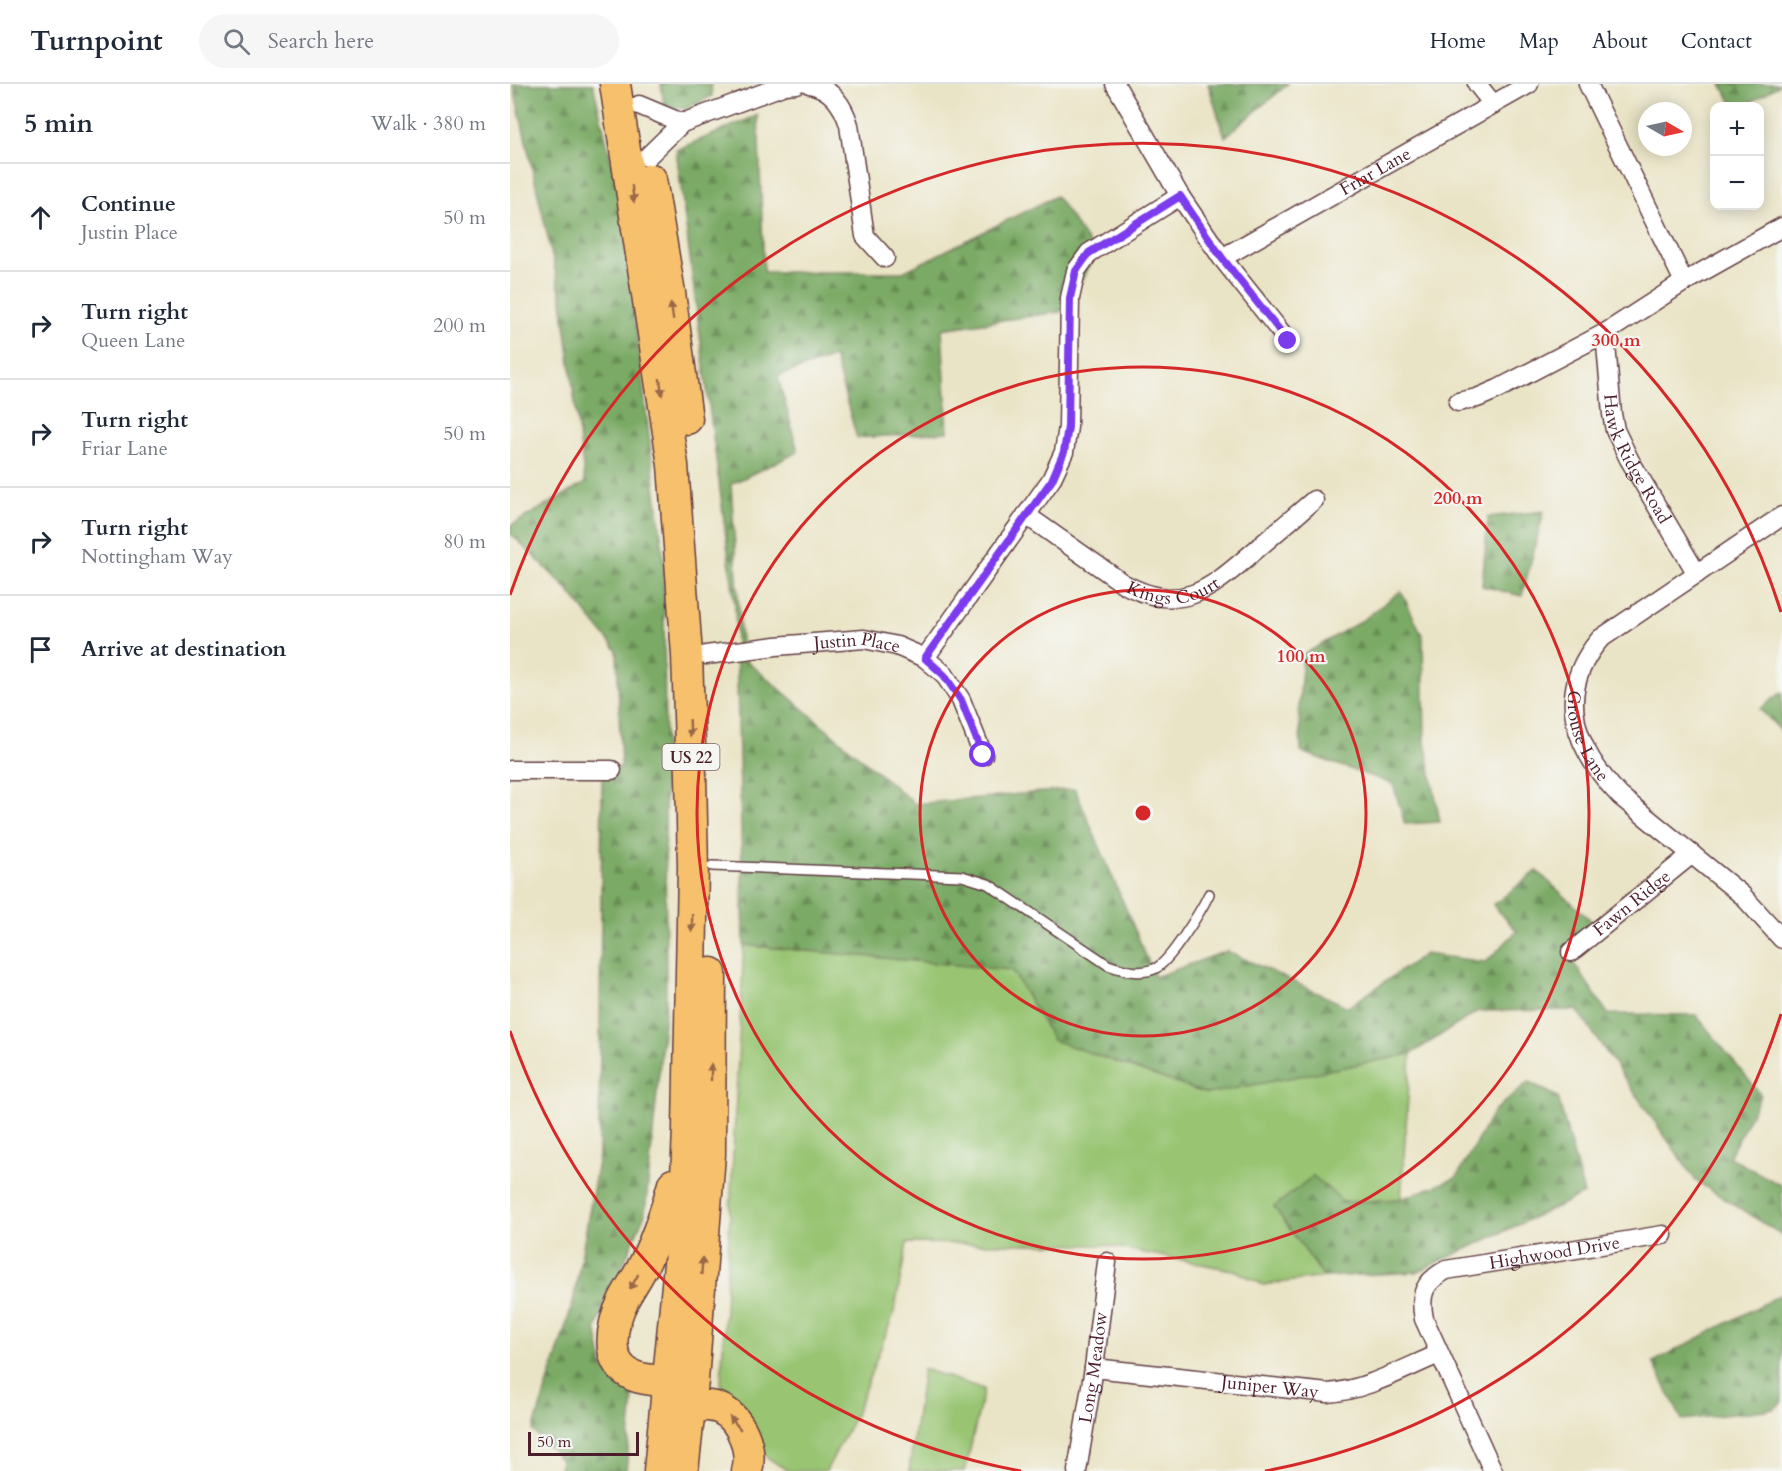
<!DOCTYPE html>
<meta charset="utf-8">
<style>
:root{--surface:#fff;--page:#f6f6f7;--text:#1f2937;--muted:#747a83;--line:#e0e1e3}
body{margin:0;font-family:Cardo,serif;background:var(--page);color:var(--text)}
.controls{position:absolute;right:18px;top:18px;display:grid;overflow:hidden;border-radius:12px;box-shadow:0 3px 15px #0003}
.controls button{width:54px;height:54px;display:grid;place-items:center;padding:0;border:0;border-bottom:2px solid var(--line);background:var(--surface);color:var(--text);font:30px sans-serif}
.compass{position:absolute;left:1128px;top:18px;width:54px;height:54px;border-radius:50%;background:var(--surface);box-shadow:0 3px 15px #0003;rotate:99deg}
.scale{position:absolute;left:18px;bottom:15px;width:111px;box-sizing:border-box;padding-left:6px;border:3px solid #4a1f2b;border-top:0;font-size:16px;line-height:21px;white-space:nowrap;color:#4a1f2b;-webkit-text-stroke:4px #f6f6f2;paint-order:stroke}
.stop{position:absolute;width:18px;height:18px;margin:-14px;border:4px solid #7c3aed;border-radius:50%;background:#fff}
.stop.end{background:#7c3aed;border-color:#fff;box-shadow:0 2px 6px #0008}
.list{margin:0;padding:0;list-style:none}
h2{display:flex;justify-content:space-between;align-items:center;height:78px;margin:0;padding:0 24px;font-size:26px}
h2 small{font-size:20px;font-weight:400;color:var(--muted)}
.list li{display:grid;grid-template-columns:39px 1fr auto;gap:18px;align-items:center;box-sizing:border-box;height:108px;padding:0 24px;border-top:2px solid var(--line)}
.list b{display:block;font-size:22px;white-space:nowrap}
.list p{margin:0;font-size:20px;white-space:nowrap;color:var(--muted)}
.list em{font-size:20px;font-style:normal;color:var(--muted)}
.icon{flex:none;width:33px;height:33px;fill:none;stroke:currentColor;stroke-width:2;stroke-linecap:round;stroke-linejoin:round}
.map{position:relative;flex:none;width:1272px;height:1387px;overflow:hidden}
header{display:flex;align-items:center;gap:36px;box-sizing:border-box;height:84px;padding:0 30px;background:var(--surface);border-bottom:2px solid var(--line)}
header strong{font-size:28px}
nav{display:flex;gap:33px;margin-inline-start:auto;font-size:21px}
.search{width:420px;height:54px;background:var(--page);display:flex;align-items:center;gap:15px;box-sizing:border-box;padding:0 21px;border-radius:33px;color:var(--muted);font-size:22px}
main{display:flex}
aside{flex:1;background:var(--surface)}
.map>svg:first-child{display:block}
</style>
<header>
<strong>Turnpoint</strong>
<div class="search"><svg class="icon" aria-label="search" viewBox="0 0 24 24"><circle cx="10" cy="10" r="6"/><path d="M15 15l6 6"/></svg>Search here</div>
<nav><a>Home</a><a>Map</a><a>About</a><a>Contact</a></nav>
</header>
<main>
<aside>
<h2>5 min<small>Walk · 380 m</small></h2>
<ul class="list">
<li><svg class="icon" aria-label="ahead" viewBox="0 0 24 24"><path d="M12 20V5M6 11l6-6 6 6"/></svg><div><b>Continue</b><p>Justin Place</p></div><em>50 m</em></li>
<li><svg class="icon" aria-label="right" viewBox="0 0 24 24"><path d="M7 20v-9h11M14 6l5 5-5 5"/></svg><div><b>Turn right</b><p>Queen Lane</p></div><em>200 m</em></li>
<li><svg class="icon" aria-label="right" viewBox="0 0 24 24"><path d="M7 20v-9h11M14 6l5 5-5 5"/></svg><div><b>Turn right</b><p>Friar Lane</p></div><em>50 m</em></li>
<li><svg class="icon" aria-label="right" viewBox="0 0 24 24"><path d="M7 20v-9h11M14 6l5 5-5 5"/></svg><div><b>Turn right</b><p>Nottingham Way</p></div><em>80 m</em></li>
<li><svg class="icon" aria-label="arrive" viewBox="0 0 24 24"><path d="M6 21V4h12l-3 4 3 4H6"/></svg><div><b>Arrive at destination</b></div></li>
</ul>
</aside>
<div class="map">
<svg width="1272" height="1387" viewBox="0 0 1272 1387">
<defs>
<pattern id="forest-firs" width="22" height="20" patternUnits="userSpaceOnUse" patternTransform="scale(1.5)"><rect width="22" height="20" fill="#7aaa65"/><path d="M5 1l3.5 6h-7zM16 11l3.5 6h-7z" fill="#668a53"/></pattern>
</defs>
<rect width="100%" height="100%" fill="#f6f6f2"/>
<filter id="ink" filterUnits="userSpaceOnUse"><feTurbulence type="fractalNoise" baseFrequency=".0167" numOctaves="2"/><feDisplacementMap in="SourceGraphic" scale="12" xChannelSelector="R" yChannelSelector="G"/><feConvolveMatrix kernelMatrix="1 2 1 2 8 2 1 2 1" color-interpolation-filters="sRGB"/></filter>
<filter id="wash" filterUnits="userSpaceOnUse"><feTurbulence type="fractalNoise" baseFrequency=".008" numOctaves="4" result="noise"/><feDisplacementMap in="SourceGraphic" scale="24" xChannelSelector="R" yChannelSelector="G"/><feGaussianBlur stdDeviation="1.35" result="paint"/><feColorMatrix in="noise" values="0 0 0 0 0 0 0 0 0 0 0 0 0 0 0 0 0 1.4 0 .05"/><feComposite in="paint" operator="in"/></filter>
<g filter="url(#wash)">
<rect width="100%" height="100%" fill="#eae4c6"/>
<path fill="#99c573" stroke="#72724f" stroke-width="1.5" d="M 234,861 L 502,886 L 543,956 L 697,1010 L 901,970 L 891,1115 L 765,1123 L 814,1193 L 753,1201 L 727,1187 L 595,1161 L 397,1159 L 384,1229 L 345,1331 L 316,1387 L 278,1387 L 258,1374 L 210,1319 Z
M 413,1285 L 474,1305 L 455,1387 L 399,1387 Z"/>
<path fill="url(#forest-firs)" stroke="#626448" stroke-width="1.5" d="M 3,0 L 83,0 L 111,118 L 154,476 L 156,917 L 135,1130 L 86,1244 L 94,1286 L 124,1304 L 116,1387 L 50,1387 L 51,1376 L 23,1347 L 63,1219 L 89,1072 L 92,684 L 111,683 L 107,567 L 56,504 L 0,449 L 0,442 L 75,399 L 52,216 Z
M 151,0 L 201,0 L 202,12 L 176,25 L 154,21 Z
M 698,0 L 778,0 L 715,53 Z
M 1211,0 L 1271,0 L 1235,22 L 1224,22 Z
M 248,31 L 254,188 L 393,188 L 546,112 L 586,170 L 555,227 L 432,245 L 438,348 L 347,354 L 324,273 L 268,292 L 288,368 L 221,400 L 232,573 L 405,720 L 565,705 L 645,893 L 717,867 L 838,923 L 915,870 L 976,878 L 1007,847 L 983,821 L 1027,787 L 1087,842 L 1055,866 L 1098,930 L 1186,931 L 1251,1011 L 1219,1073 L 1272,1102 L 1272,1151 L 1186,1097 L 1067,926 L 968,927 L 901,970 L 697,1010 L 543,956 L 502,886 L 234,861 L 225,522 L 166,66 Z
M 1034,427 L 1012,512 L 972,502 L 978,433 Z
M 891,507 L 913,553 L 915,657 L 930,738 L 895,740 L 883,700 L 791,668 L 789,621 L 793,571 L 853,536 Z
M 1272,608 L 1272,648 L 1250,625 Z
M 1019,998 L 1048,1013 L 1074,1110 L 907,1188 L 814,1193 L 764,1123 L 803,1092 L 834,1118 L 891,1115 L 946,1094 L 984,1027 Z
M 1272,1210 L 1272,1318 L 1264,1325 L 1172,1336 L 1143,1278 Z"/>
</g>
<g filter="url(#ink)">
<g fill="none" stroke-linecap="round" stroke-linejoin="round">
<defs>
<path id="service" d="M 202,782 L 452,792 L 478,800 L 598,881 C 612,886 629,891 644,885 C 659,880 692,825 699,810"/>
<g id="minor">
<path d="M 299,0 C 321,4 333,21 339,41 L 355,152 L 375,174"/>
<path d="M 605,0 L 670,112 L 712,174 L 778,257"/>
<path d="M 967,0 L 983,20"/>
<path d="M 1078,0 L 1174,198"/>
<path d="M 129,21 L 172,39"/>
<path d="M 137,73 L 172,39 L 275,1 L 286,0"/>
<path id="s1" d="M 712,174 L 1019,0"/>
<path id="s2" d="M 1095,249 L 1102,330 L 1105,346 L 1119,375 L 1187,490"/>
<path d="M 948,318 L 967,314 L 988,305 L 1095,249 L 1174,198 L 1272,143"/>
<path id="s3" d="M 516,431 L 614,500 C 671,530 698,507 741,470 C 762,452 783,434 804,416"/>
<path id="s4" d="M 1272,432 L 1090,555 C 1043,610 1065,665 1110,712 L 1232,811 L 1272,855"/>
<path id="s5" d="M 196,571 L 266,562 L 354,555 L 387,562 L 415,574 L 434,590 L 451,616 L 473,671"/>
<path d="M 415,574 L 541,396 L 554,368 L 558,343 L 560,214 L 566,187 L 579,169 L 670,112"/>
<path d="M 0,686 L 102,686"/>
<path id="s6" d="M 1061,868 L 1182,770"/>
<path id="s7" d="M 584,1284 L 818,1309 C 856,1306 893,1285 929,1270"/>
<path id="s8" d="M 567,1387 L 584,1284 L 597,1178"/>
<path id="s9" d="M 983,1387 L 914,1235 C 909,1210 914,1198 936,1186 L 1153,1151"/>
</g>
<path id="trunk" d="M 105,0 L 163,381 L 177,571 L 181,691 L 183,784 L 178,1045 L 175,1118 L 149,1387
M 141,95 L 160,209 L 177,335
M 163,1100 C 156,1127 147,1153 135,1178 C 129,1191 121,1202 114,1215 C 102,1239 92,1279 124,1292 C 140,1298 163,1297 179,1297
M 162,1331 C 173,1328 187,1321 199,1322 C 227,1324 244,1362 237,1387
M 173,1387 L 183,1297 L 200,1070 L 201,889"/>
</defs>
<use href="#service" stroke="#623d42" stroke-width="12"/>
<use href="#minor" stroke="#623d42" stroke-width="21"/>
<use href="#trunk" stroke="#623d42" stroke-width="33"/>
<use href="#service" stroke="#fff" stroke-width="9"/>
<use href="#minor" stroke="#fff" stroke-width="18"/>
<use href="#trunk" stroke="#f7c06c" stroke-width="30"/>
</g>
<defs><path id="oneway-solid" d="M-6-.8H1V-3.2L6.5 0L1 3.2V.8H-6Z" transform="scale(1.5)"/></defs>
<g fill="#986748">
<use href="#oneway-solid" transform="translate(123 110) rotate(82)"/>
<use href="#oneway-solid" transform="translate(162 227) rotate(-98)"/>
<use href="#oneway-solid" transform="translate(151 303) rotate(82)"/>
<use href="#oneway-solid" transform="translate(180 644) rotate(88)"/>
<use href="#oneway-solid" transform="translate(182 839) rotate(91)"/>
<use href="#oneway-solid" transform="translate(201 988) rotate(-90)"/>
<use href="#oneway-solid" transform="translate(192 1182) rotate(-86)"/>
<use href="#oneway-solid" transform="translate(124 1198) rotate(119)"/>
<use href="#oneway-solid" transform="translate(225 1339) rotate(-130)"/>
</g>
</g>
<g fill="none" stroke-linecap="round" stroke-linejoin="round" filter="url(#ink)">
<path stroke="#7c3aed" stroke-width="8" d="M 473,671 L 451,616 L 434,591 L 415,574 L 542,396 L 554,368 L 558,343 L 560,214 L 566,187 L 579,169 L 670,112 L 712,174 L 778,257"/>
</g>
<g fill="none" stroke="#d62828" stroke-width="3">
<circle cx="633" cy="729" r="223"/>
<circle cx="633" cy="729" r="446"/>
<path d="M1271 930A669 669 0 0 1 755 1387M511 1387A669 669 0 0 1 0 947M0 511A669 669 0 0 1 1271 528"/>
</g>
<g text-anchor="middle" stroke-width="4.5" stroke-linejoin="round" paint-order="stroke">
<rect fill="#f6f6f2" stroke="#7e6067" stroke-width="1.5" x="152.5" y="660" width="57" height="26" rx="4.5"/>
<g font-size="16" font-weight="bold" fill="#4a1f2b">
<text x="181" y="679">US 22</text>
</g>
<g font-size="18" fill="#4a1f2b" stroke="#f6f6f2">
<text dy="6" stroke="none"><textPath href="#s1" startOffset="176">Friar Lane</textPath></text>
<text dy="6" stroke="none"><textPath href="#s2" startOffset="132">Hawk Ridge Road</textPath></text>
<text dy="6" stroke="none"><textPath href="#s3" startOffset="172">Kings Court</textPath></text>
<text dy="6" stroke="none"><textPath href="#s5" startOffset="152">Justin Place</textPath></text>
<text dy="6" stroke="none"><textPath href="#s4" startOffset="326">Grouse Lane</textPath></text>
<text dy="6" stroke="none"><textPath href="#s6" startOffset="78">Fawn Ridge</textPath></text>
<text dy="6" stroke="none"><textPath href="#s9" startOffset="336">Highwood Drive</textPath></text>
<text dy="6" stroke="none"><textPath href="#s8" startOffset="105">Long Meadow</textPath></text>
<text dy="6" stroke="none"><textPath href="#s7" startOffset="177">Juniper Way</textPath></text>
</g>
</g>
<circle cx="633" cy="729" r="9" fill="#d62828" stroke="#f6f6f2" stroke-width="3"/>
<g font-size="18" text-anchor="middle" font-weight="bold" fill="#d62828" stroke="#f6f6f2" stroke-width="4.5" stroke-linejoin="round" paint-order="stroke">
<text x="1106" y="262">300 m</text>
<text x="948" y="420">200 m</text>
<text x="791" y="578">100 m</text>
</g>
</svg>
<div class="controls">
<button>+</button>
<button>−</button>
</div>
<svg class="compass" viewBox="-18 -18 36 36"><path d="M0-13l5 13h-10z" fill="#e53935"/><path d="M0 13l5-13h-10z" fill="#747a83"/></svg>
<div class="scale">50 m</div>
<div class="stop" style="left:473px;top:671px"></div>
<div class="stop end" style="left:778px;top:257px"></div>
</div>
</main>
